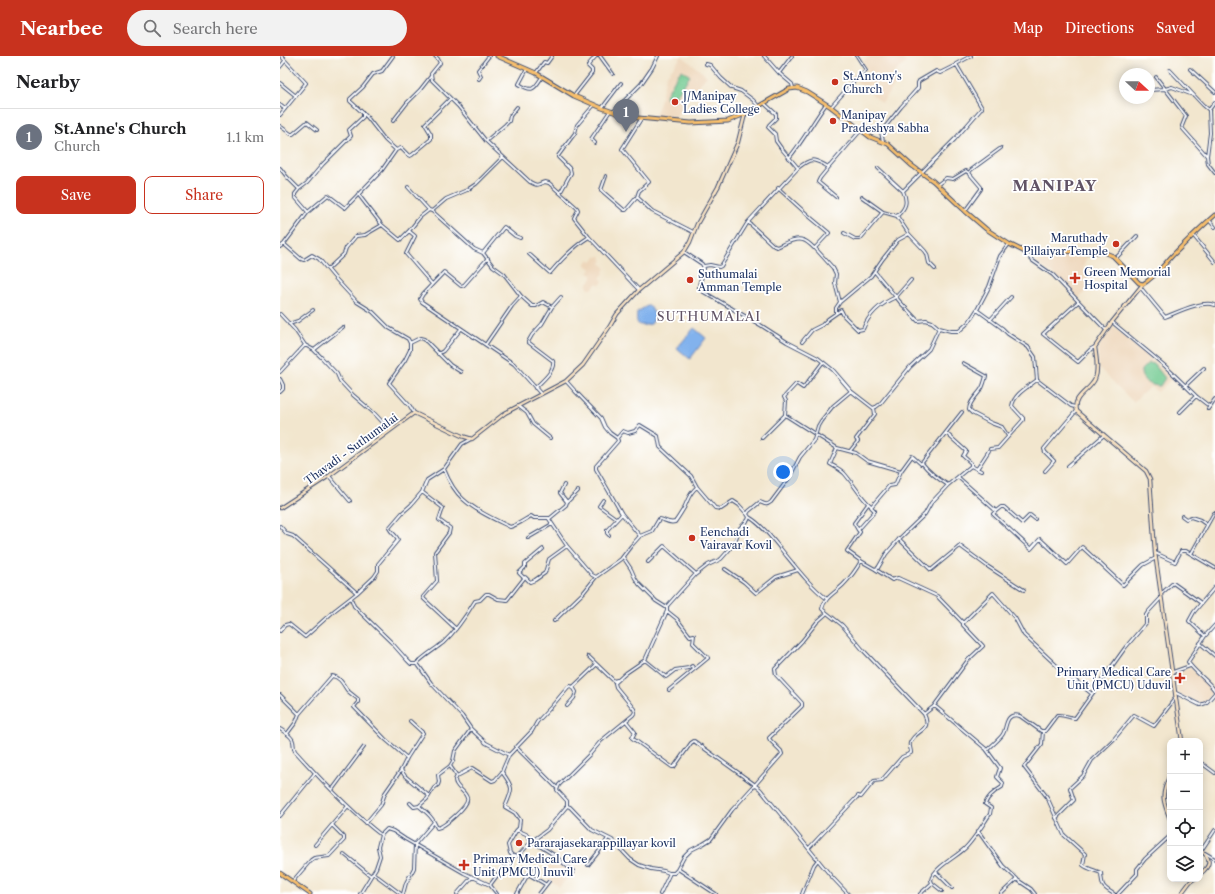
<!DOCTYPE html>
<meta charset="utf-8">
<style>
:root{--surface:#fff;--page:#f2f2f2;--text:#202124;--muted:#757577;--line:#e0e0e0;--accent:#c8321e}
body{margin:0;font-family:"Libre Caslon Text",serif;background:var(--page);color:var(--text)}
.controls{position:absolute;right:12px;bottom:12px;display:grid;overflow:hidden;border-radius:8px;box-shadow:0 2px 10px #0003}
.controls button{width:36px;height:36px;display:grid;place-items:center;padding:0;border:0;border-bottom:1px solid var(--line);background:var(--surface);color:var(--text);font:20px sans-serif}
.compass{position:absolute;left:839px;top:12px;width:36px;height:36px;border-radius:50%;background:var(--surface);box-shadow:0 2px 10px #0003;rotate:111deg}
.you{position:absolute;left:503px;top:416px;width:14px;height:14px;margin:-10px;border:3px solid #fff;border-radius:50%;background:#1a73e8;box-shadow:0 0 0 6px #1a73e833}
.badge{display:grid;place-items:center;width:26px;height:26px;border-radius:50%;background:var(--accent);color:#fff;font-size:13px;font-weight:700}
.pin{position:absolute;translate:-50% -33px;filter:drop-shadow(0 1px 2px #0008)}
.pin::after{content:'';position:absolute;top:21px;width:14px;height:12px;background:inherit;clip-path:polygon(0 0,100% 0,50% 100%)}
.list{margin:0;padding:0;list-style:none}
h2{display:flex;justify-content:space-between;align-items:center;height:52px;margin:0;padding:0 16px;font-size:17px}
h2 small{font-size:13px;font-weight:400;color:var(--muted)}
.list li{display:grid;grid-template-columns:26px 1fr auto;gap:12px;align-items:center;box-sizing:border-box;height:56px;padding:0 16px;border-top:1px solid var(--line)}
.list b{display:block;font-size:15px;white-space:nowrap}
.list p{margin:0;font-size:13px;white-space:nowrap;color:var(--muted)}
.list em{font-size:13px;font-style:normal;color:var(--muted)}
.actions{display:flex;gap:8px;padding:12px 16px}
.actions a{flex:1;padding:9px 0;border:1px solid var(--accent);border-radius:8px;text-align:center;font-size:14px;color:var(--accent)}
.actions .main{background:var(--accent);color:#fff}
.icon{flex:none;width:22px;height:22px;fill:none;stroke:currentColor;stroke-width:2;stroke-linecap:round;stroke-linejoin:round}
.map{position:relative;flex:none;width:935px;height:838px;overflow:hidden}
header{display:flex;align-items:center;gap:24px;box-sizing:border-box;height:56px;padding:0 20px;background:var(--accent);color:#fff}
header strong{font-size:19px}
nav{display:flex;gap:22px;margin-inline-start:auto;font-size:14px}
.search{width:280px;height:36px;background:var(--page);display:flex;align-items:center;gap:10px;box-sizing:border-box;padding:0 14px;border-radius:22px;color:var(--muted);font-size:15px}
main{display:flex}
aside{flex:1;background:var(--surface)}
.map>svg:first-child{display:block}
</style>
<header>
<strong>Nearbee</strong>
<div class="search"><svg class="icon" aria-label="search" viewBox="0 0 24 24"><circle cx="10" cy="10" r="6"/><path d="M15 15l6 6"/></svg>Search here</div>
<nav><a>Map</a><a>Directions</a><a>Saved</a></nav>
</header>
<main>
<aside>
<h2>Nearby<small></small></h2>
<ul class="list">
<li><span class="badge" style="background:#6b7280">1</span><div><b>St.Anne's Church</b><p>Church</p></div><em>1.1 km</em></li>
</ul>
<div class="actions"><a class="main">Save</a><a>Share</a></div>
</aside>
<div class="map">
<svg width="935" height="838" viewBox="0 0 935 838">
<rect width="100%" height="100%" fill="#fff"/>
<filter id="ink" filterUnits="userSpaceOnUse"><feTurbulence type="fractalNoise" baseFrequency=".025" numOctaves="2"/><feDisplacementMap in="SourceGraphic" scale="8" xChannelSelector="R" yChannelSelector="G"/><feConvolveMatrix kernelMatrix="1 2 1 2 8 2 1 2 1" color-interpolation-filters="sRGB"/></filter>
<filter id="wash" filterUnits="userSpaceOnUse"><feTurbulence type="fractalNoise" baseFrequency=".012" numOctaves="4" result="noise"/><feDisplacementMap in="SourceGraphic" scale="16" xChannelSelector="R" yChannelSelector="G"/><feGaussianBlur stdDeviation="0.9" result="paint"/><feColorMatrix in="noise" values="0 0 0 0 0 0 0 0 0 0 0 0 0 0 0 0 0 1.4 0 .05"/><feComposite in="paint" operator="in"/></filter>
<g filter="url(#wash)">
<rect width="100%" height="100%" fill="#f2e6ce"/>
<path fill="#eed7bb" d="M 402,0 L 427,20 L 407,41 L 395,63 L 375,60 L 380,47 L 386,20 Z
M 591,0 L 621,0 L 626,7 L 614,17 L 618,24 L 602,47 L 576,25 L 588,14 L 583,5 Z
M 762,198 L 807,200 L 803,212 L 815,225 L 798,243 L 774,219 L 757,207 Z
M 317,200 L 318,202 L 319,200 L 322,200 L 321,202 L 323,204 L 321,207 L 326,213 L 324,215 L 324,217 L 320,222 L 323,225 L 320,229 L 317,227 L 312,233 L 310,233 L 308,232 L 307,228 L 312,222 L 312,219 L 308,217 L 311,213 L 306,209 L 306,207 L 309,203 L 312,205 Z
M 832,270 L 879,310 L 891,323 L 878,336 L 870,331 L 853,346 L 819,312 L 818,299 L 820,288 Z
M 910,612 L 932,631 L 933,635 L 926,644 L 920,647 L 898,637 L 895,617 Z
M 274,803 L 291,814 L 292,816 L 279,832 L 264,819 L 265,811 Z"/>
<path fill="#70c98f" stroke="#467c76" d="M 402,14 L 410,20 L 392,45 L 385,41 L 396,21 Z
M 868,307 L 874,308 L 885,322 L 880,330 C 870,330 860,324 861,314 Z"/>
<path fill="#82b2ed" stroke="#4e70a6" d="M 367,250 L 370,250 L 375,259 L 373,265 L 371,268 C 357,271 356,269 357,256 Z
M 414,272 L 426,282 L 410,303 L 397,292 Z"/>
</g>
<g filter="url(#ink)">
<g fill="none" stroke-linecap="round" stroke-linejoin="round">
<defs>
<path id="street" d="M 155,0 L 158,3 L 160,7 L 151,18 L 152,24 L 178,50 L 206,85 L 250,126 C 259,131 257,128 265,126 L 269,127 L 297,152 L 298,154 L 294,162 L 309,181 L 359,234
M 320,0 L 333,18
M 484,0 L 499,17 L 512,28 L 513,32
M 426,8 L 430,9 L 441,22 L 452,32 L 461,35 L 473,44 L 478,50
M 0,11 L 5,5
M 247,13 L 239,28 C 253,37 254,33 262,21
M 910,13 L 935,36
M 890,14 L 923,49 L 929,54
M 256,17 L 264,6 L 267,7 L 272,0
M 499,17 L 512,0
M 876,21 L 906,60 L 902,70 L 903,73 L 927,100
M 199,23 L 201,20 L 198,14 L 209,0
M 0,27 L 16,40
M 869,34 L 885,33 L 892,31 L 913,39
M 294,40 L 312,17 L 312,14 L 308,10 L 309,8 L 316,0
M 935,46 L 929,54 L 930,77 L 927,100 L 928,108 L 935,117
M 484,47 L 496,58 L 496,62 L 489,69 L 488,71 L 495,78 L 496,85 L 501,92 L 518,112
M 0,49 L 5,53
M 551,51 L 574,25 L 586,14 L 577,0
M 322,52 L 341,27
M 333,56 L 361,28 L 372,12 L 378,0
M 83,57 L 87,61 L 105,84 L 116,94
M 0,59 L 26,27 L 1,0
M 361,63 L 342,93 L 369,126 L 359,135 L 357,141 L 372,155 L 413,176
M 113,65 L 127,47 L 140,34 L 151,20
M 0,70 L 11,78 L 13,78 L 27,66 L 37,74
M 206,85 L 225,69 L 229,65 L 230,60 L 237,51
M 603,85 L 601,76 L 621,51 L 638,32 L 638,27 L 639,25 L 656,15 L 660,17 L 676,9
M 315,87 L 311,83 L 330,55
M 509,102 C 523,85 533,66 546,48
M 549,111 L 540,122 L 538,126 L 556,141
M 0,112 L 7,121 L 19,133 L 15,138 L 15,141 L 28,156 L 4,188 L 0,191
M 598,112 L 623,135
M 326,120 L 321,134 L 344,154 L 346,154 L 357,141
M 657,129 L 666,122 L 673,123 L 686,115 L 689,117
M 128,131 L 149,154 L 152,155 L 194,193 L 203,197 L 213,210 L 224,218 L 241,240 L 252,250 L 256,250 L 263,246 L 272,251
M 498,132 L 530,161 L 548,176 L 549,177 L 535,192 L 553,212 L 556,218 L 555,227 L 560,246
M 19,133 L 27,127 L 43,108 L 71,80 L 69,74 L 83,61 L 83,57 L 70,45 L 70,43 L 83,31 L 93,18 L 102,15 L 113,0
M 280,137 L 291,117 L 290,113 L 278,101 L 278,100 L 295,77 L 297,69 L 314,49
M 78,138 L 102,169 L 120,184 L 129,175 L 140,161 L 149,154
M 582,141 L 603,156
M 152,155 L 166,143 L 187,134 L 196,128 L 223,101
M 685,155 L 701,133 L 701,131 L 689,117 L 691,114 L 721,92
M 28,156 L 48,139 L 65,152 L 102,114 L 116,94 L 121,92 L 128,99 L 130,100 L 132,99 L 151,83 L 151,78 L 145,68 L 170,43
M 617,160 L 629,178 L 645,195 L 647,198 L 649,207 L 655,213
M 929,164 L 935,171
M 468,166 L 494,190 L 497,191 C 504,188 515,181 523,184 C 527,185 531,189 534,192
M 129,175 L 135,180 L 126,198 L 152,228
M 564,177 L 575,183 L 580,183 L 603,156 L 617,160 C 626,152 628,146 623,135 L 675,83 L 702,52 L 676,8 L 691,0
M 913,179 L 935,206
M 4,188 L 21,203 L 24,204 L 32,199 L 39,203 L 54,221 L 77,246 L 93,256 L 109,272 L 128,283 L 130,287 L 130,294 L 125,304 L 109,327 L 130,350 L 134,357
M 743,195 L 753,205 L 773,219 L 826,274
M 404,196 L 422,208 C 428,217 419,220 419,232 L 422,235 L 482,270 L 507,286 L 538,302 L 553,314 L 571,335
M 203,197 L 224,171 L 235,180 L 240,182
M 249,198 L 270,217 C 281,204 294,190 309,181
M 208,202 L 184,229 L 181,230 L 164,216 L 143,238 L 140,243 L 142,246 L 234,308 L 261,338
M 836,202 L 857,180
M 424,210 L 430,209 L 439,211 L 441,210 L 468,166 L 518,112 C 533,100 534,104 549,111 L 581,74
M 48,213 L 64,198 L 66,192 L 76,180 L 85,179 L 102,169
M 631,224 L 616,241 L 620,246 L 638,265 L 646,264 L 652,266 L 659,272
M 861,232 L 885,261 C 898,256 922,244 935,249
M 798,246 L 763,278 L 798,306 L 811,293 L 815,291
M 697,254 L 722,272 L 728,278 L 748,291 L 755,301 L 757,324
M 556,257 L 556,252 L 560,246 L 591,220 L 602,204 L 618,184 L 629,178
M 0,258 L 15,274 L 25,289 L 34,294 L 41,301 L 57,318 L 60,325 L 73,339 L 94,357 L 110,374
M 710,264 L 731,241
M 832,266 L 885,310 L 916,340 L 929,350
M 9,268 L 18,265 L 33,254
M 522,286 L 532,274 L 542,269 L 548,263 L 561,254 L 564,260 L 578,274 L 583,273 C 589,258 602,247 616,241 L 595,216
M 130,287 L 140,282 L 144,283 L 170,309 L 181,316
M 206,288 L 232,250 L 241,240
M 34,294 L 63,271
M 158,298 L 163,295 L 181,273
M 683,307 L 706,320 C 705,324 704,328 702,332 C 698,339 689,345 689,354 L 692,357 L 711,367 L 722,371 L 728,380
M 0,316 L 25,289
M 0,323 L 3,329 L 3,333 L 0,336
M 286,325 L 295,335 L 321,362 L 325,371 L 330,377 L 337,382 L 338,385 L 316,410 L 316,413 L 342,458 L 360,480
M 905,330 L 924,312
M 255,332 C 262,325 275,315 273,305 L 248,286 L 252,279 L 262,268 L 272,251 L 281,241
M 238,350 L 247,357 L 253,368 L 270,382
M 928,353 L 935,343
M 900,356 L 916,340
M 505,359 L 557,392 L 576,397 L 587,405 L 621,415
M 666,377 L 686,395 L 683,400 L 691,407 L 691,409
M 337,382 L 343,375 L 348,377 L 355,375 L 360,369 L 378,380 L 380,391 L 411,420 L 417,431
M 482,382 L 505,359 L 506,345 L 504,341 L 516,328 L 517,328 L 523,332 L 543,306
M 557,392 L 550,408 C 555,411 560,413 564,417 C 574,428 580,441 591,450
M 570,395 L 578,385 L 576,383 L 595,358 L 594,352
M 642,407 C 649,416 658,423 668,429
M 788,410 L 824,379
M 164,413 C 168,423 175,436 183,443 C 196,455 214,463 230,471 C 238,469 244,464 251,460 L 254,462 L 269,462
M 697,413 L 701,415
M 765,415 L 774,405 L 765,396 L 764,393 L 796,355
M 49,420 L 70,445
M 678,421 L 716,455 L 713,458 L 751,493 L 760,483 L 787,508 L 802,491 L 843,529 L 863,509 L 876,502
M 284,429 L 280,437 L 287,446 L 286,449 L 269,463 L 287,490 L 312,519 L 316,521
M 142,436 L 163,452 L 159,464 L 170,472 L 169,477 L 155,496 L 157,525 L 143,541 L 144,543 L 176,573
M 323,444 L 319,450 L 337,463
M 287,446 L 298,435
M 716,455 L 721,451 L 724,451 L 742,467 L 750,459 L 755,463
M 902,460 L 906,463 L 911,461 L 920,464 L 927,469
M 469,461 C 481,468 491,481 500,492 C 515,510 529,529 547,543
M 0,470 L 7,478 L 13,480 L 77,537
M 578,474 L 574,467 L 588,448
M 329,479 L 327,477 L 327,474 L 342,458
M 248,482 L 272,468
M 619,483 L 651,514 L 680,490 L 707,510 L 744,534
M 875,497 L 895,506 L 901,495 L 906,495 L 935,512
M 911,498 L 934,457
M 343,501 L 351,513 L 355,522 L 359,528 L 376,545 L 387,552
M 581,505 L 567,495 L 580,476 L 578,474 L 595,455 L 591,451 L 609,430 L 615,429 L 621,415 L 632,400 L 641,408 L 682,356
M 368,506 L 384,490 L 416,518
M 445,513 L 464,526 L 476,537 L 496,521 L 518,514
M 595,513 L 612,524 L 618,522 L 657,540 L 683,567 L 713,537 L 735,562 L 744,579 L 777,610 L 812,638
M 244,522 L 239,517 L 245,511 L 245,508 L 263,493
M 881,538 L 893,527 L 921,547
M 71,542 L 74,550 L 111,586 L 127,604 L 131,608 L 136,608 L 139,610 L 151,627 L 182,660 L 191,673 L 206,687 L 229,699
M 387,555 L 397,563 L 410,580 L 414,579 L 413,587 L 428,602 L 389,634
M 274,565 L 304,536 L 316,521 L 341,503 L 351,490 L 360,480 L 372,475 L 379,463 C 385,463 387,468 395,466 C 398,462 401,457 404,452 C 408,444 409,437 417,431 L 435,452 L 441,453 L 453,445 L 459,449 L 467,458
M 935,569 L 925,580 L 908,606 C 915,617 928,624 935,635
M 0,575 L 5,569 L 9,568 L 25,581 L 55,554 L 77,537 L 94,521 L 98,515 L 98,508 L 118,484 C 117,479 111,477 109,472 L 122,457 L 131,449 L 142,436 L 147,424 L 164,413 L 182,388 L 191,383
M 925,580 L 909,565 L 914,556 L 935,531
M 920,587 L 935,600
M 308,600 L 334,625 L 337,624
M 365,604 L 386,621 L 395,614 L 409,612 L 412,610 L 414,613
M 136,608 C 144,600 154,594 163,587 C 176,575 186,560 195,545 L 200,544 L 206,538 L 209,538 L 218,543 L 227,544 L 245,521 L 250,526 L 255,524 L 265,517 L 269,503 L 287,490
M 893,616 L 910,610
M 896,637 L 920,649 L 926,647 L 935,637
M 0,639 L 19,658
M 287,650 L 294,642 L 296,636 L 293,631 L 316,609
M 654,650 L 688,604 L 703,590 L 683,569 L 683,567
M 130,665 L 143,677 L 127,702 L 121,714 L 125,720 L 149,740
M 346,665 L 355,676 L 352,682 L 392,711 L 394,711 L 411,687 L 414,685 L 474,728 L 474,730 L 502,698 L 501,695 L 490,684 L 489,682 L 522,650 L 522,647 L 496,619 L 495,613 L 522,585 L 537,566 L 546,558
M 0,673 C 4,676 12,680 13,685 C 14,689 13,691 15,695 C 42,725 70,755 101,779 L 107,773 L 113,775 L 125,783 L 184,817 L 210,829 L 217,838
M 763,675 L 762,688 L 744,711 L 767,741 L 784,779 L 805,798 L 803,809 C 808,813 814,814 821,817 C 822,830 822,831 834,838
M 7,678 L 16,666 L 19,658 L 52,620 C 60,621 63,628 67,634 C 70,637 74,640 78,643 L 78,646 L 74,651 L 105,683 L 127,702
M 236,691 L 277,732
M 707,694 C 711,690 720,683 723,678 C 727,671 725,656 740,660 L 761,675 L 765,675 L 777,659 C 784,658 789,662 795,662 L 845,592 L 866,567 L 866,559 L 868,556 L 881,542
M 920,706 L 935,717
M 170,710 L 177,720
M 222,716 C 234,732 233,733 225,751 L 235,757 L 240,764 L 239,772 L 236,775
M 52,734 L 84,691
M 130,747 L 134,751 L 139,750
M 287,750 L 290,751 L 312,774 L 332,784 L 350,803 L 359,809 L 371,813 L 384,815 L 389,817
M 0,760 L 35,717
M 776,762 L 794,744 L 790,732 L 803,720 L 812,704 L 834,683 L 854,659 L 874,670 L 896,641
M 154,766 C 151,759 144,755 139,750 L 147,743 L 154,732 L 158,729 L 159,726 L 158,719 L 170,710 L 173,705 L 175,695 L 191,673
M 86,767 L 101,749 L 105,737 L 121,714
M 698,775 L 723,810 L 737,823 L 721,838
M 35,789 L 68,750
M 529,792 L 578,740 L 581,741 L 594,725 L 602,724 L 622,701 L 631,697 C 631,693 629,690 630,687 C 635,673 653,676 644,658 L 583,594 L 562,569 L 542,553 C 544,542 556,536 563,529 C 570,522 576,514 581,505 L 595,513 L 598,512 L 606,498 L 619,483 L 645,458 L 651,447 L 668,429 L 691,410 L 697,413 L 710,393 L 718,392 L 743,364 L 743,362 L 732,350 C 734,338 748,331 757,324 L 791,350 L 795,351
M 921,795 L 935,774
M 925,797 L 935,803
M 64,798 L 91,820
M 233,800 L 230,797 L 228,789 L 236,775 L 239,775 L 246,778 L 252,785 L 274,799 L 294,816
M 308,809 L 324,789 L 328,782
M 252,812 L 248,818 L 265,828
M 398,813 L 436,838
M 656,816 L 672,832
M 93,817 L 121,838
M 736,823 L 751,833 L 755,838
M 12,826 L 31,804 L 34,802 L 49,800 L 64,784 L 64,781 L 52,769
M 652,827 L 662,835
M 210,829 L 228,805 L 233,800 L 238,800 L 252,785 L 267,774 L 287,750 L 287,745 L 277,734 L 279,729 L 310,698 L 321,685 L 353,659 L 355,656 L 354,653 L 336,631 L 335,627 L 346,617 L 365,604 L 387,555 L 387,550 L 388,549 L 415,519 L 428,509 L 441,503 L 449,494 L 455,485 L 457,480 L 458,474 L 468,464 L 469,461 L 467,458 L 469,455 L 480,446 C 485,448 486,450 491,446 L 509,422 L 520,401 L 534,384 L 538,370 L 541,365 L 553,350 L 571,335 L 593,352 L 596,351 L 600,348 L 630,311 L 649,293 L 659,272 L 671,275 L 679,275 L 689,266 L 698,252 L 709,231 L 720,200 L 729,188
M 80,838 L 96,812 L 100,800 L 98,791 L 101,779
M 123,838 L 126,827 L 134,812 L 135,788 L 154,766 L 157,772 C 164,771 190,749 187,742 C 185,734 175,732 175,724 L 177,720 L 192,712 L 212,725 L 215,724 L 222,716 L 223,713 L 229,699 L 252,675 L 257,666 L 272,650 L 288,631 L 290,630 L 293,631
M 177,838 L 192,821
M 237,838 L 248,818
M 259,838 L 269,825
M 380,838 L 390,817 L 394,817 L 397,814 L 404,801 L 411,794 L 423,788 L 431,783 L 452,754 L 473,731 L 476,730 L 480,733 L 551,820 L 568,838
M 522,838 L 534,809 L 537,805
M 640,838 L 651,828 L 652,827 L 651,824 C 653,813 674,802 683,794 C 692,787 703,768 710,758 L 711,752 L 705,748 C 708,740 715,735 722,731 L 723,727 L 717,721 L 720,712 L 706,693 L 656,651 L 653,651 L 644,658
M 838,838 L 857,818 L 857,813 L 865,803 L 890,780"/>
<path id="secondary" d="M 863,228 L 832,266 L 815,291 C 816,301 819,313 815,323 C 810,335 792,340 796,355 L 866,415 L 870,423 L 875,497 L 902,685
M 0,452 L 49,420 L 134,357 L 182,380 L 192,383 L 225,357 L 286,325 L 303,309 L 330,270 L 337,258 L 359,234 L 404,196 L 410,186 L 417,168 L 438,131 L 458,86 L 465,58
M 890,719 C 881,739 882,743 890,763
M 920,794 C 932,802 931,810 920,818
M 901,838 L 910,826 L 914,823"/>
<path id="primary" d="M 217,0 L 256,17 L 294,40 L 322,52 L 348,61 L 411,67 L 448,65 L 465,58 L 509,33 L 517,32 L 527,36 L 551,51 L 590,81 L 608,88 L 631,109 L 653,125 L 685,155 L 706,173 L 729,188 L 743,195 L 823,196 L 833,200 L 859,227 L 863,228 C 874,222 883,210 892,200 C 906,186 920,172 935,159
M 0,817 L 30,838"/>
</defs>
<use href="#street" stroke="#3b4a6f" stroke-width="4"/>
<use href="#secondary" stroke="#3b4a6f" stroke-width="4.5"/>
<use href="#primary" stroke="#3b4a6f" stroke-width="5"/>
<use href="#street" stroke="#fff" stroke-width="2"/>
<use href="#secondary" stroke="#fce5c4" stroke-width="2.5"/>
<use href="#primary" stroke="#f8bf6c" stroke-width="3"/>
</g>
</g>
<g fill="#c8321e" stroke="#fff" stroke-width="1.5">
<circle cx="555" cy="26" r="4"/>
<circle cx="395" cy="46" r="4"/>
<circle cx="553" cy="65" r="4"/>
<circle cx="836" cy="188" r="4"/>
<path d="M793 216h4v4h4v4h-4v4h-4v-4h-4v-4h4z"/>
<circle cx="410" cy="224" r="4"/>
<circle cx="412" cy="482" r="4"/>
<path d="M898 616h4v4h4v4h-4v4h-4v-4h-4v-4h4z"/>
<circle cx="239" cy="787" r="4"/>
<path d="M182 803h4v4h4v4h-4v4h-4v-4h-4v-4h4z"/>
</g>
<g text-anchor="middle" stroke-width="3.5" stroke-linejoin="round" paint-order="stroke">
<g font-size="11" fill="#1b2f5e" stroke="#fff" text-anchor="start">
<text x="563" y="24">St.Antony's<tspan x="563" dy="13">Church</tspan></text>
<text x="403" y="44">J/Manipay<tspan x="403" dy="13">Ladies College</tspan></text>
<text x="561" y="63">Manipay<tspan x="561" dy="13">Pradeshya Sabha</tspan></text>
<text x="828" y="186" text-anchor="end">Maruthady<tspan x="828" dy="13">Pillaiyar Temple</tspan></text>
<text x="804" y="220">Green Memorial<tspan x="804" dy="13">Hospital</tspan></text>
<text x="418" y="222">Suthumalai<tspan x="418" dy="13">Amman Temple</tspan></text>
<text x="420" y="480">Eenchadi<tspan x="420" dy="13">Vairavar Kovil</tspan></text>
<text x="891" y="620" text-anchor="end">Primary Medical Care<tspan x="891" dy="13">Unit (PMCU) Uduvil</tspan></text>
<text x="247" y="791">Pararajasekarappillayar kovil</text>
<text x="193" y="807">Primary Medical Care<tspan x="193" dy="13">Unit (PMCU) Inuvil</tspan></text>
</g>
<g font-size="11" fill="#1b2f5e" stroke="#fff">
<text transform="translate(71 393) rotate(-36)" y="4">Thavadi - Suthumalai</text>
</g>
<g font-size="13" letter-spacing="1" fill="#615365" stroke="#fff">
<text x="429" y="265">SUTHUMALAI</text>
</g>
<g font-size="15" font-weight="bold" letter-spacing="1" fill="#615365" stroke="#fff">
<text x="775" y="135">MANIPAY</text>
</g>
</g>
</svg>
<div class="controls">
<button>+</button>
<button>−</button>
<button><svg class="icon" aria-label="locate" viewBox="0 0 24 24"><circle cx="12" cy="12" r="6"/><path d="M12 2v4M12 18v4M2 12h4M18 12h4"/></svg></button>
<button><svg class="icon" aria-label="layers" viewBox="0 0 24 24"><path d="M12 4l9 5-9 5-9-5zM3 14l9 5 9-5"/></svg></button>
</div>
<svg class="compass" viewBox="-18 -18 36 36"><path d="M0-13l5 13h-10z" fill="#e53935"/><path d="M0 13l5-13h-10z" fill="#757577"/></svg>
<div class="you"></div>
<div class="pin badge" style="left:346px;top:76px;background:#6b7280">1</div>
</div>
</main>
